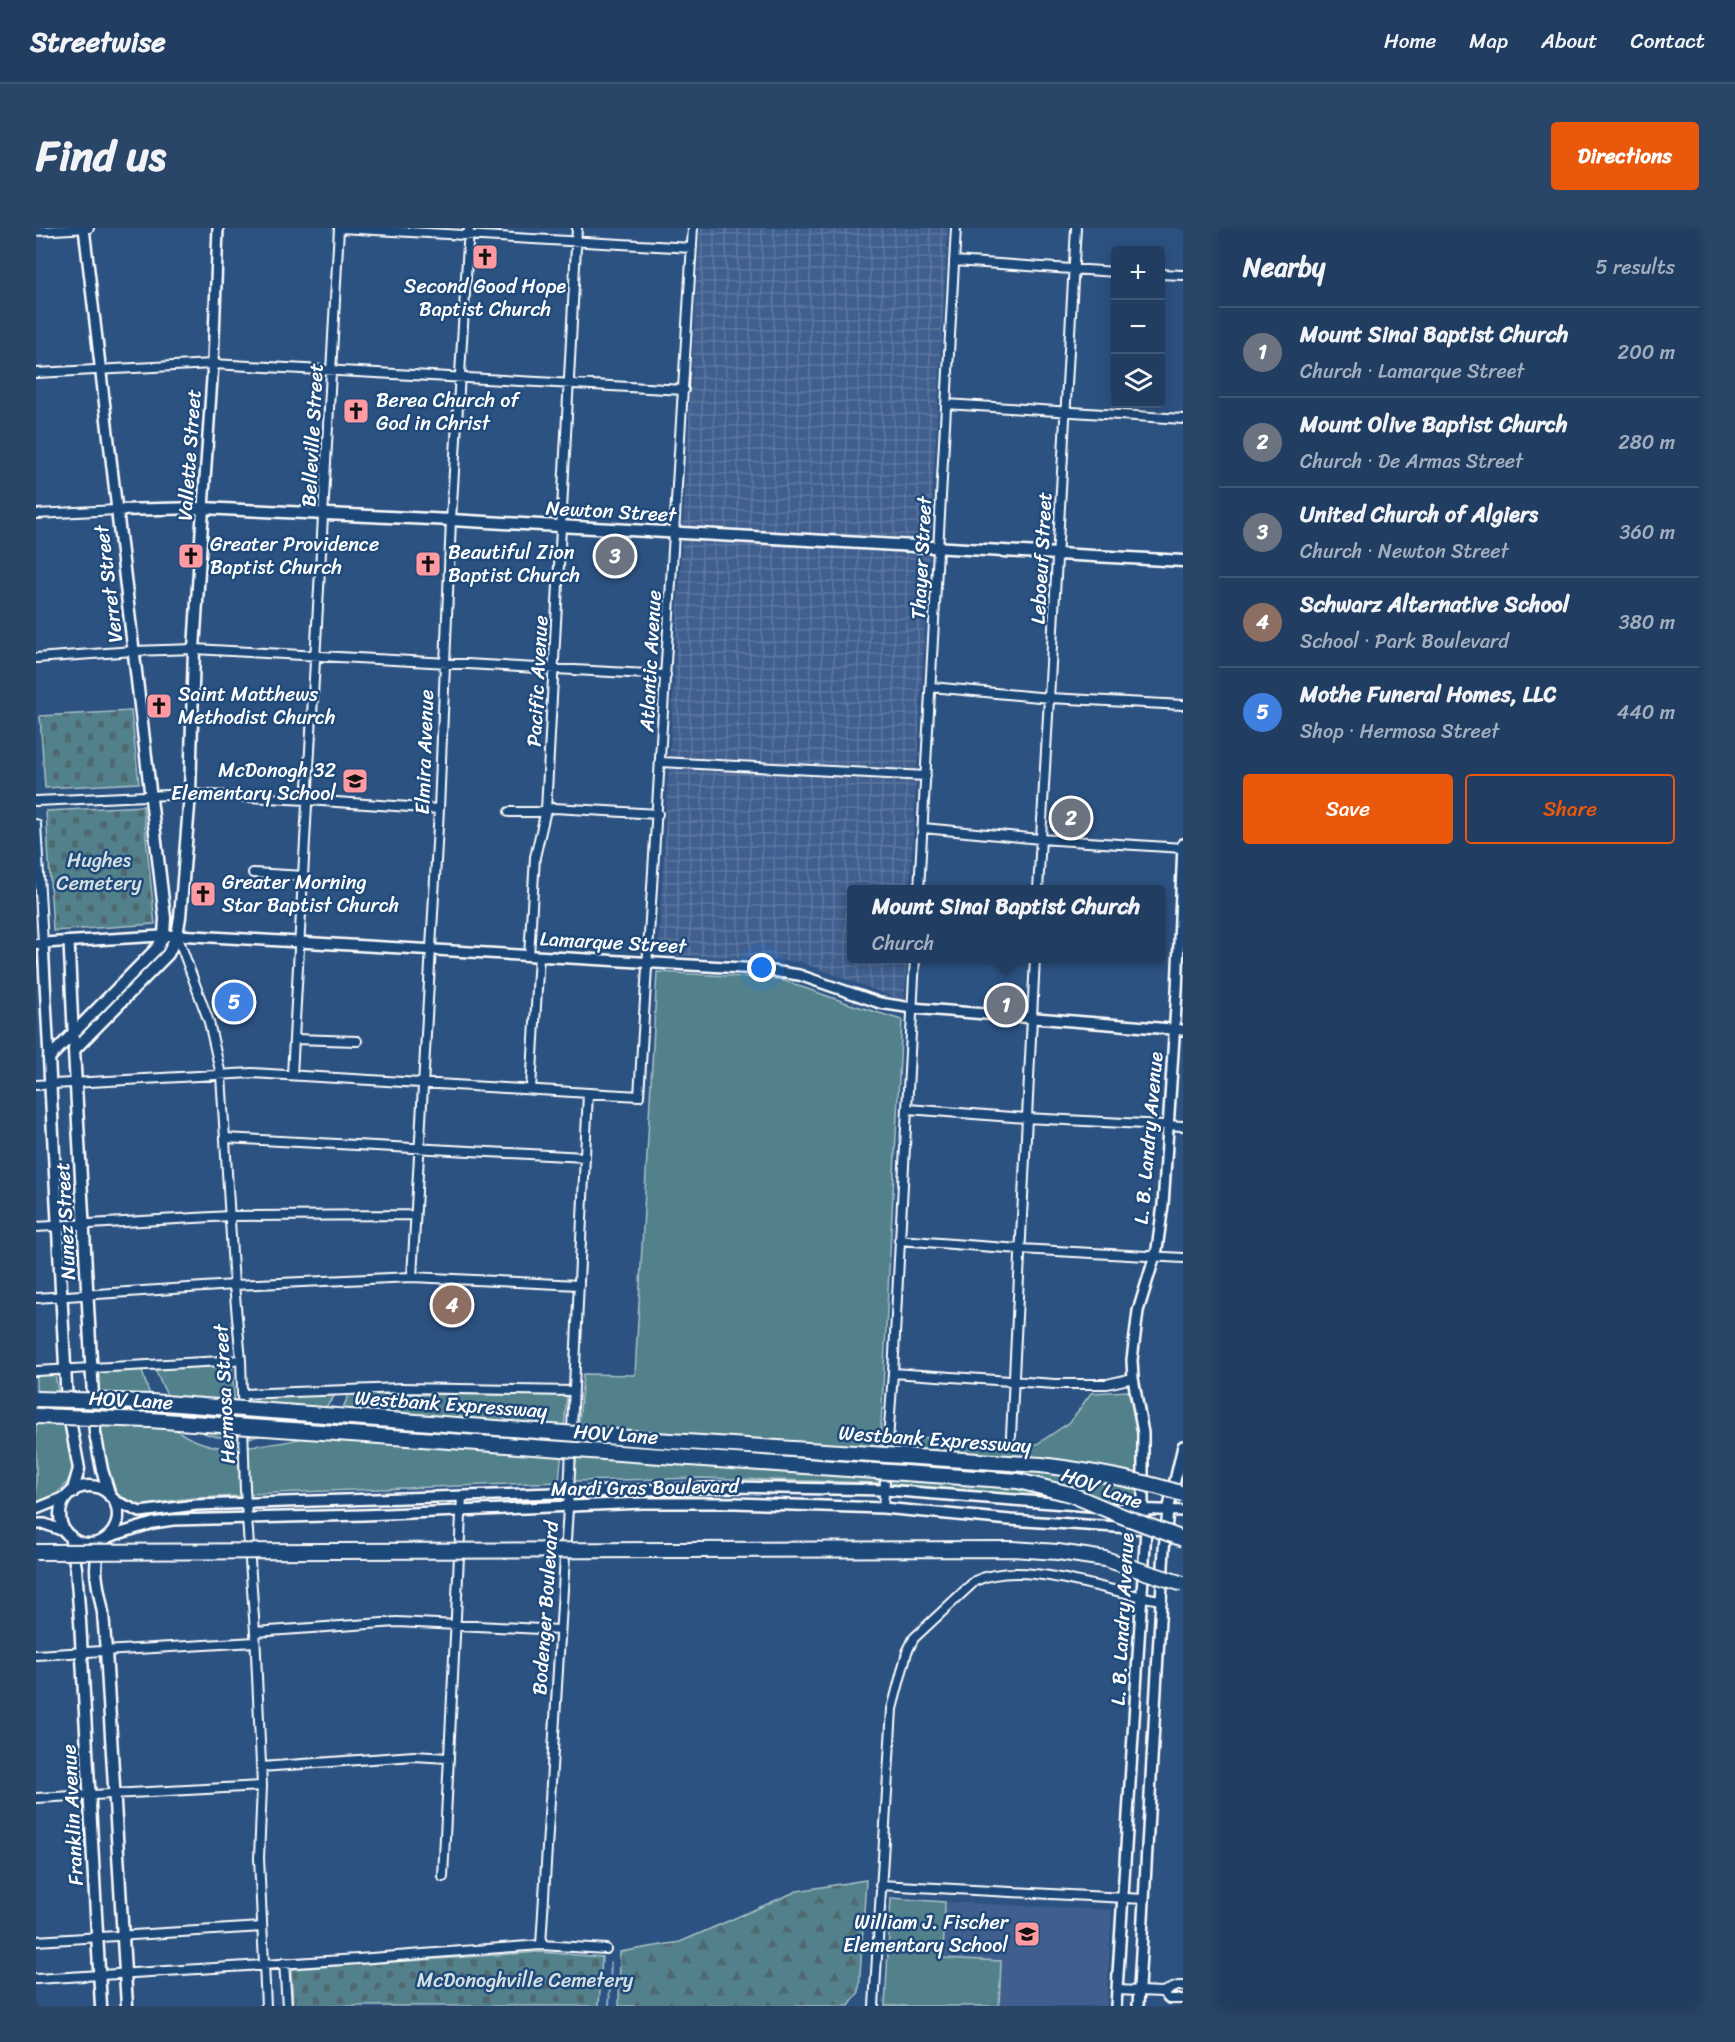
<!DOCTYPE html>
<meta charset="utf-8">
<style>
:root{--surface:#213e62;--page:#294568;--text:#f1f3f6;--muted:#a2aebe;--line:#3e5777;--accent:#ea580c}
body{margin:0;font-family:Sriracha,sans-serif;background:var(--page);color:var(--text)}
.controls{position:absolute;right:18px;top:18px;display:grid;overflow:hidden;border-radius:6px;box-shadow:0 3px 15px #0003}
.controls button{width:54px;height:54px;display:grid;place-items:center;padding:0;border:0;border-bottom:2px solid var(--line);background:var(--surface);color:var(--text);font:30px sans-serif}
.you{position:absolute;left:726px;top:740px;width:21px;height:21px;margin:-15px;border:4px solid #fff;border-radius:50%;background:#1a73e8;box-shadow:0 0 0 9px #1a73e833}
.badge{display:grid;place-items:center;width:39px;height:39px;border-radius:50%;background:var(--accent);color:#fff;font-size:20px;font-weight:700}
.pin{position:absolute;translate:-50% -50%;border:3px solid #fff;box-shadow:0 2px 6px #0006}
.popup{position:absolute;left:811px;top:657px;width:318px;height:78px;box-sizing:border-box;display:grid;place-content:center;border-radius:6px;background:var(--surface);filter:drop-shadow(0 2px 4px #0005);font-size:20px;white-space:nowrap;color:var(--muted)}
.popup b{font-size:22px;color:var(--text)}
.popup::after{content:'';position:absolute;left:50%;top:100%;margin-left:-12px;border:12px solid transparent;border-top-color:var(--surface)}
.list{margin:0;padding:0;list-style:none}
h2{display:flex;justify-content:space-between;align-items:center;height:78px;margin:0;padding:0 24px;font-size:26px}
h2 small{font-size:20px;font-weight:400;color:var(--muted)}
.list li{display:grid;grid-template-columns:39px 1fr auto;gap:18px;align-items:center;box-sizing:border-box;height:90px;padding:0 24px;border-top:2px solid var(--line)}
.list b{display:block;font-size:22px;white-space:nowrap}
.list p{margin:0;font-size:20px;white-space:nowrap;color:var(--muted)}
.list em{font-size:20px;font-style:normal;color:var(--muted)}
.actions{display:flex;gap:12px;padding:18px 24px}
.actions a{flex:1;padding:14px 0;border:2px solid var(--accent);border-radius:6px;text-align:center;font-size:21px;color:var(--accent)}
.actions .main{background:var(--accent);color:#fff}
.icon{flex:none;width:33px;height:33px;fill:none;stroke:currentColor;stroke-width:2;stroke-linecap:round;stroke-linejoin:round}
.map{position:relative;flex:none;width:1147px;height:1778px;overflow:hidden;border-radius:6px}
header{display:flex;align-items:center;gap:36px;box-sizing:border-box;height:84px;padding:0 30px;background:var(--surface);border-bottom:2px solid var(--line)}
header strong{font-size:28px}
nav{display:flex;gap:33px;margin-inline-start:auto;font-size:21px}
.intro{display:flex;align-items:center;justify-content:space-between;box-sizing:border-box;height:144px;padding:0 36px}
h1{margin:0;font-size:42px}
.button{padding:15px 27px;border-radius:6px;background:var(--accent);color:#fff;font-size:21px;font-weight:700}
main{display:flex;gap:36px;padding:0 36px}
aside{flex:1;background:var(--surface);border-radius:6px;box-shadow:0 3px 15px #0003}
.map>svg:first-child{display:block}
</style>
<header>
<strong>Streetwise</strong>
<nav><a>Home</a><a>Map</a><a>About</a><a>Contact</a></nav>
</header>
<div class="intro"><h1>Find us</h1><a class="button">Directions</a></div>
<main>
<div class="map">
<svg width="1147" height="1778" viewBox="0 0 1147 1778">
<defs>
<pattern id="industrial-grid" width="8" height="8" patternUnits="userSpaceOnUse" patternTransform="scale(1.5)"><rect width="8" height="8" fill="#405f8e"/><path d="M0 4h8M4 0v8" fill="none" stroke="#5d779f"/></pattern>
<pattern id="forest-firs" width="22" height="20" patternUnits="userSpaceOnUse" patternTransform="scale(1.5)"><rect width="22" height="20" fill="#52818b"/><path d="M5 1l3.5 6h-7zM16 11l3.5 6h-7z" fill="#4f696f"/></pattern>
<pattern id="cemetery-stones" width="16" height="16" patternUnits="userSpaceOnUse" patternTransform="scale(1.5)"><rect width="16" height="16" fill="#52818b"/><path d="M2 7V4a2 2 0 0 1 4 0v3zM10 15v-3a2 2 0 0 1 4 0v3z" fill="#4f696f"/></pattern>
</defs>
<rect width="100%" height="100%" fill="#2c5282"/>
<filter id="ink" filterUnits="userSpaceOnUse"><feTurbulence type="fractalNoise" baseFrequency=".0167" numOctaves="2"/><feDisplacementMap in="SourceGraphic" scale="12" xChannelSelector="R" yChannelSelector="G"/><feConvolveMatrix kernelMatrix="1 2 1 2 8 2 1 2 1" color-interpolation-filters="sRGB"/></filter>
<g filter="url(#ink)">
<path fill="#405f8e" d="M 909,1674 L 1076,1682 L 1070,1778 L 963,1778 L 965,1733 L 906,1730 Z"/>
<path fill="url(#industrial-grid)" d="M 664,0 L 912,0 L 874,661 L 816,662 L 816,730 L 871,731 L 868,773 L 765,734 L 622,726 Z"/>
<path fill="#52818b" stroke="#a8c0c5" stroke-width="1.5" d="M 621,744 L 743,751 L 814,776 L 866,792 L 842,1255 L 666,1250 L 538,1253 L 547,1146 L 599,1147 Z
M 196,1137 L 201,1210 C 193,1209 184,1210 177,1208 C 146,1201 129,1167 119,1141 Z
M 106,1142 C 119,1196 147,1217 202,1222 L 204,1268 C 183,1269 161,1269 139,1272 C 123,1274 111,1281 94,1277 C 62,1269 62,1171 60,1144 Z
M 19,1146 C 22,1164 25,1183 29,1201 C 30,1210 35,1219 36,1229 C 39,1254 23,1268 0,1275 L 0,1150 L 1,1147 Z
M 1092,1163 L 1101,1199 L 1101,1271 L 1084,1275 L 854,1256 L 859,1208 L 1001,1216 L 1034,1194 L 1055,1165 Z
M 210,1166 L 299,1167 C 280,1197 246,1205 212,1210 Z
M 312,1166 L 531,1167 L 523,1254 L 213,1266 L 211,1218 C 249,1216 302,1211 312,1166 Z
M 855,1670 L 909,1674 L 907,1730 L 965,1733 L 963,1778 L 849,1778 Z"/>
<path fill="url(#forest-firs)" stroke="#a8c0c5" stroke-width="1.5" d="M 830,1652 L 823,1764 L 813,1778 L 583,1778 L 584,1724 L 644,1714 L 761,1663 Z"/>
<path fill="url(#cemetery-stones)" stroke="#a8c0c5" stroke-width="1.5" d="M 95,483 L 103,555 L 9,560 L 4,488 Z
M 107,578 L 119,696 L 17,703 L 10,583 Z
M 504,1724 L 566,1729 L 563,1778 L 257,1778 L 255,1741 Z"/>
<g fill="none" stroke-linecap="round" stroke-linejoin="round">
<path stroke="#8dadc4" stroke-width="2" d="M 573,1778 L 575,1734"/>
<defs>
<path id="minor" d="M 304,0 L 656,20
M 0,3 L 53,0
M 918,33 L 1080,44
M 1124,46 L 1147,47
M 0,145 L 177,136 L 648,162
M 910,176 L 1147,191
M 0,286 L 81,282
M 0,430 L 98,423 L 158,421 L 630,447
M 895,459 L 1014,470 L 1147,477
M 625,534 L 890,548
M 0,573 L 154,566 L 271,572 L 403,581
M 473,584 L 502,584 L 518,580 L 622,586
M 0,596 L 7,715 L 0,716
M 887,600 L 1004,611 L 1147,620
M 217,645 L 268,648
M 883,662 L 920,0
M 1002,662 L 1040,0
M 141,707 L 173,794 L 185,847 L 198,1057 L 205,1132 L 209,1261 L 219,1404 L 226,1558 L 223,1630 L 230,1778
M 493,728 L 499,629 L 510,582 L 541,0
M 259,811 L 321,813
M 256,847 L 303,0
M 0,857 L 216,845 L 603,868 L 657,0
M 495,861 L 503,728
M 872,881 L 990,890 L 1147,898
M 189,910 L 549,929
M 0,999 L 194,988 L 379,987
M 863,1012 L 984,1021 L 1147,1030
M 376,1049 L 403,581 L 415,292 L 433,0
M 0,1070 L 198,1057 L 376,1049 L 543,1057
M 0,1143 L 205,1132
M 857,1145 L 1019,1156 L 1071,1156 L 1097,1150
M 207,1166 L 365,1160 L 537,1163
M 975,1208 L 999,730
M 847,1280 L 857,1145 L 879,730
M 219,1404 L 361,1394 L 524,1402
M 0,1427 L 219,1414
M 225,1539 L 378,1528 L 412,1530
M 0,1570 L 226,1558
M 407,1649 L 426,1268
M 844,1657 L 1108,1671
M 0,1713 L 226,1699
M 505,1717 L 533,1264 L 552,865
M 248,1735 L 251,1778
M 0,1751 L 322,1731 L 505,1717 L 570,1721
M 1081,1762 L 1126,1764 L 1142,1758 L 1147,1758
M 1126,1764 L 1133,1771 L 1147,1771
M 838,1778 L 856,1481 L 871,1424 L 878,1410 L 939,1353 C 989,1329 1073,1366 1126,1372"/>
<path id="tertiary" d="M 48,0 L 81,282
M 167,280 L 177,136 L 182,0
M 33,714 L 38,822
M 13,830 L 7,715 L 141,707 L 723,741 L 763,747 L 844,775 L 876,780 L 1147,802
M 77,1272 L 104,1284 L 160,1277 L 700,1259 L 849,1262 L 1055,1278
M 1075,1280 L 1147,1283
M 0,1281 L 32,1268
M 0,1296 L 9,1296 L 30,1304
M 72,1309 L 117,1295 L 137,1292 L 327,1287 L 607,1275 L 699,1275 L 847,1280 L 974,1292 L 1110,1301
M 1080,1778 L 1110,1301 L 1107,1282 L 1107,1205 L 1097,1150 L 1096,1132 L 1102,1083 L 1121,1021 L 1127,977 L 1141,763 L 1147,616
M 1102,1778 L 1128,1321 L 1132,1283 L 1147,1218"/>
<path id="secondary" d="M24 1287a29 29 0 1 1 58 0a29 29 0 1 1-58 0Z
M 36,1265 L 43,1241 L 31,1176 L 13,830 L 122,719 L 128,707 L 129,690 L 81,282 L 167,280 L 415,292 L 1147,333
M 74,1268 L 66,1242 L 59,1205 L 38,822 L 132,726 L 141,707 L 144,689 L 154,566 L 158,421 L 167,280
M 34,1308 L 40,1340 L 44,1393 L 65,1778
M 68,1312 C 53,1336 63,1360 67,1385 C 68,1398 69,1411 70,1423 L 91,1778"/>
</defs>
<use href="#minor" stroke="#fff" stroke-width="12"/>
<use href="#tertiary" stroke="#fff" stroke-width="14"/>
<use href="#secondary" stroke="#fff" stroke-width="15"/>
<use href="#minor" stroke="#1f4a7a" stroke-width="8"/>
<use href="#tertiary" stroke="#1f4a7a" stroke-width="9"/>
<use href="#secondary" stroke="#1f4a7a" stroke-width="10"/>
<defs>
<path id="motorway-bridge" d="M 0,1171 L 115,1174 L 634,1213 L 1005,1237 C 1053,1243 1101,1251 1147,1266
M 0,1188 L 114,1192 L 982,1253 L 1034,1266 L 1086,1288 L 1147,1311
M 0,1324 L 976,1321 L 1022,1324 L 1069,1331 L 1147,1356"/>
</defs>
<use href="#motorway-bridge" stroke="#fff" stroke-width="18" stroke-linecap="butt"/>
<use href="#motorway-bridge" stroke="#1f4a7a" stroke-width="14"/>
</g>
</g>
<defs>
<symbol id="church-square" viewBox="-11 -11 22 22"><rect x="-9" y="-9" width="18" height="18" rx="4" fill="#ff9aa2" stroke="#1f4a7a"/><path d="M-1.2-6h2.4v3.5h3.3v2.4h-3.3V6h-2.4V-.1h-3.3v-2.4h3.3Z" fill="#111"/></symbol>
<symbol id="school-square" viewBox="-11 -11 22 22"><rect x="-9" y="-9" width="18" height="18" rx="4" fill="#ff9aa2" stroke="#1f4a7a"/><path d="M0-5L7-2L0 1L-7-2ZM-4 1L0 2.5L4 1V4Q0 6-4 4Z" fill="#111"/></symbol>
</defs>
<g fill-rule="evenodd">
<use href="#church-square" x="434" y="14" width="30" height="30"/>
<use href="#church-square" x="305" y="168" width="30" height="30"/>
<use href="#church-square" x="140" y="313" width="30" height="30"/>
<use href="#church-square" x="377" y="321" width="30" height="30"/>
<use href="#church-square" x="108" y="463" width="30" height="30"/>
<use href="#school-square" x="304" y="538" width="30" height="30"/>
<use href="#church-square" x="152" y="651" width="30" height="30"/>
<use href="#school-square" x="976" y="1691" width="30" height="30"/>
</g>
<g text-anchor="middle" stroke-width="5" stroke-linejoin="round" paint-order="stroke">
<g font-size="20" fill="#fff" stroke="#1f4a7a" text-anchor="start">
<text x="449" y="65" text-anchor="middle">Second Good Hope<tspan x="449" dy="23">Baptist Church</tspan></text>
<text x="340" y="179">Berea Church of<tspan x="340" dy="23">God in Christ</tspan></text>
<text x="174" y="323">Greater Providence<tspan x="174" dy="23">Baptist Church</tspan></text>
<text x="412" y="331">Beautiful Zion<tspan x="412" dy="23">Baptist Church</tspan></text>
<text x="142" y="473">Saint Matthews<tspan x="142" dy="23">Methodist Church</tspan></text>
<text x="300" y="549" text-anchor="end">McDonogh 32<tspan x="300" dy="23">Elementary School</tspan></text>
<text x="186" y="661">Greater Morning<tspan x="186" dy="23">Star Baptist Church</tspan></text>
<text x="972" y="1701" text-anchor="end">William J. Fischer<tspan x="972" dy="23">Elementary School</tspan></text>
</g>
<g font-size="20" fill="#fff" stroke="#1f4a7a">
<text transform="translate(276 207) rotate(-87)" y="7">Belleville Street</text>
<text transform="translate(153 227) rotate(-86)" y="7">Vallette Street</text>
<text transform="translate(575 283) rotate(3)" y="7">Newton Street</text>
<text transform="translate(885 330) rotate(-87)" y="7">Thayer Street</text>
<text transform="translate(1005 330) rotate(-87)" y="7">Leboeuf Street</text>
<text transform="translate(72 356) rotate(-97)" y="7">Verret Street</text>
<text transform="translate(614 433) rotate(-87)" y="7">Atlantic Avenue</text>
<text transform="translate(501 453) rotate(-87)" y="7">Pacific Avenue</text>
<text transform="translate(388 524) rotate(-88)" y="7">Elmira Avenue</text>
<text transform="translate(577 714) rotate(3)" y="7">Lamarque Street</text>
<text transform="translate(1112 910) rotate(-85)" y="7">L. B. Landry Avenue</text>
<text transform="translate(29 993) rotate(-93)" y="7">Nunez Street</text>
<text transform="translate(188 1166) rotate(-93)" y="7">Hermosa Street</text>
<text transform="translate(95 1172) rotate(3)" y="7">HOV Lane</text>
<text transform="translate(415 1176) rotate(4)" y="7">Westbank Expressway</text>
<text transform="translate(580 1206) rotate(4)" y="7">HOV Lane</text>
<text transform="translate(899 1211) rotate(4)" y="7">Westbank Expressway</text>
<text transform="translate(609 1259) rotate(-1)" y="7">Mardi Gras Boulevard</text>
<text transform="translate(1066 1260) rotate(20)" y="7">HOV Lane</text>
<text transform="translate(509 1380) rotate(-86)" y="7">Bodenger Boulevard</text>
<text transform="translate(1086 1391) rotate(-87)" y="7">L. B. Landry Avenue</text>
<text transform="translate(36 1587) rotate(-93)" y="7">Franklin Avenue</text>
</g>
<g font-size="20" fill="#d4e0e2" stroke="#1f4a7a">
<text x="63" y="639">Hughes<tspan x="63" dy="23">Cemetery</tspan></text>
<text x="489" y="1759">McDonoghville Cemetery</text>
</g>
</g>
</svg>
<div class="controls">
<button>+</button>
<button>−</button>
<button><svg class="icon" aria-label="layers" viewBox="0 0 24 24"><path d="M12 4l9 5-9 5-9-5zM3 14l9 5 9-5"/></svg></button>
</div>
<div class="you"></div>
<div class="pin badge" style="left:970px;top:777px;background:#6b7280">1</div>
<div class="popup"><b>Mount Sinai Baptist Church</b>Church</div>
<div class="pin badge" style="left:1035px;top:590px;background:#6b7280">2</div>
<div class="pin badge" style="left:579px;top:328px;background:#6b7280">3</div>
<div class="pin badge" style="left:416px;top:1077px;background:#8d6e63">4</div>
<div class="pin badge" style="left:198px;top:774px;background:#3f7fe0">5</div>
</div>
<aside>
<h2>Nearby<small>5 results</small></h2>
<ul class="list">
<li><span class="badge" style="background:#6b7280">1</span><div><b>Mount Sinai Baptist Church</b><p>Church · Lamarque Street</p></div><em>200 m</em></li>
<li><span class="badge" style="background:#6b7280">2</span><div><b>Mount Olive Baptist Church</b><p>Church · De Armas Street</p></div><em>280 m</em></li>
<li><span class="badge" style="background:#6b7280">3</span><div><b>United Church of Algiers</b><p>Church · Newton Street</p></div><em>360 m</em></li>
<li><span class="badge" style="background:#8d6e63">4</span><div><b>Schwarz Alternative School</b><p>School · Park Boulevard</p></div><em>380 m</em></li>
<li><span class="badge" style="background:#3f7fe0">5</span><div><b>Mothe Funeral Homes, LLC</b><p>Shop · Hermosa Street</p></div><em>440 m</em></li>
</ul>
<div class="actions"><a class="main">Save</a><a>Share</a></div>
</aside>
</main>
